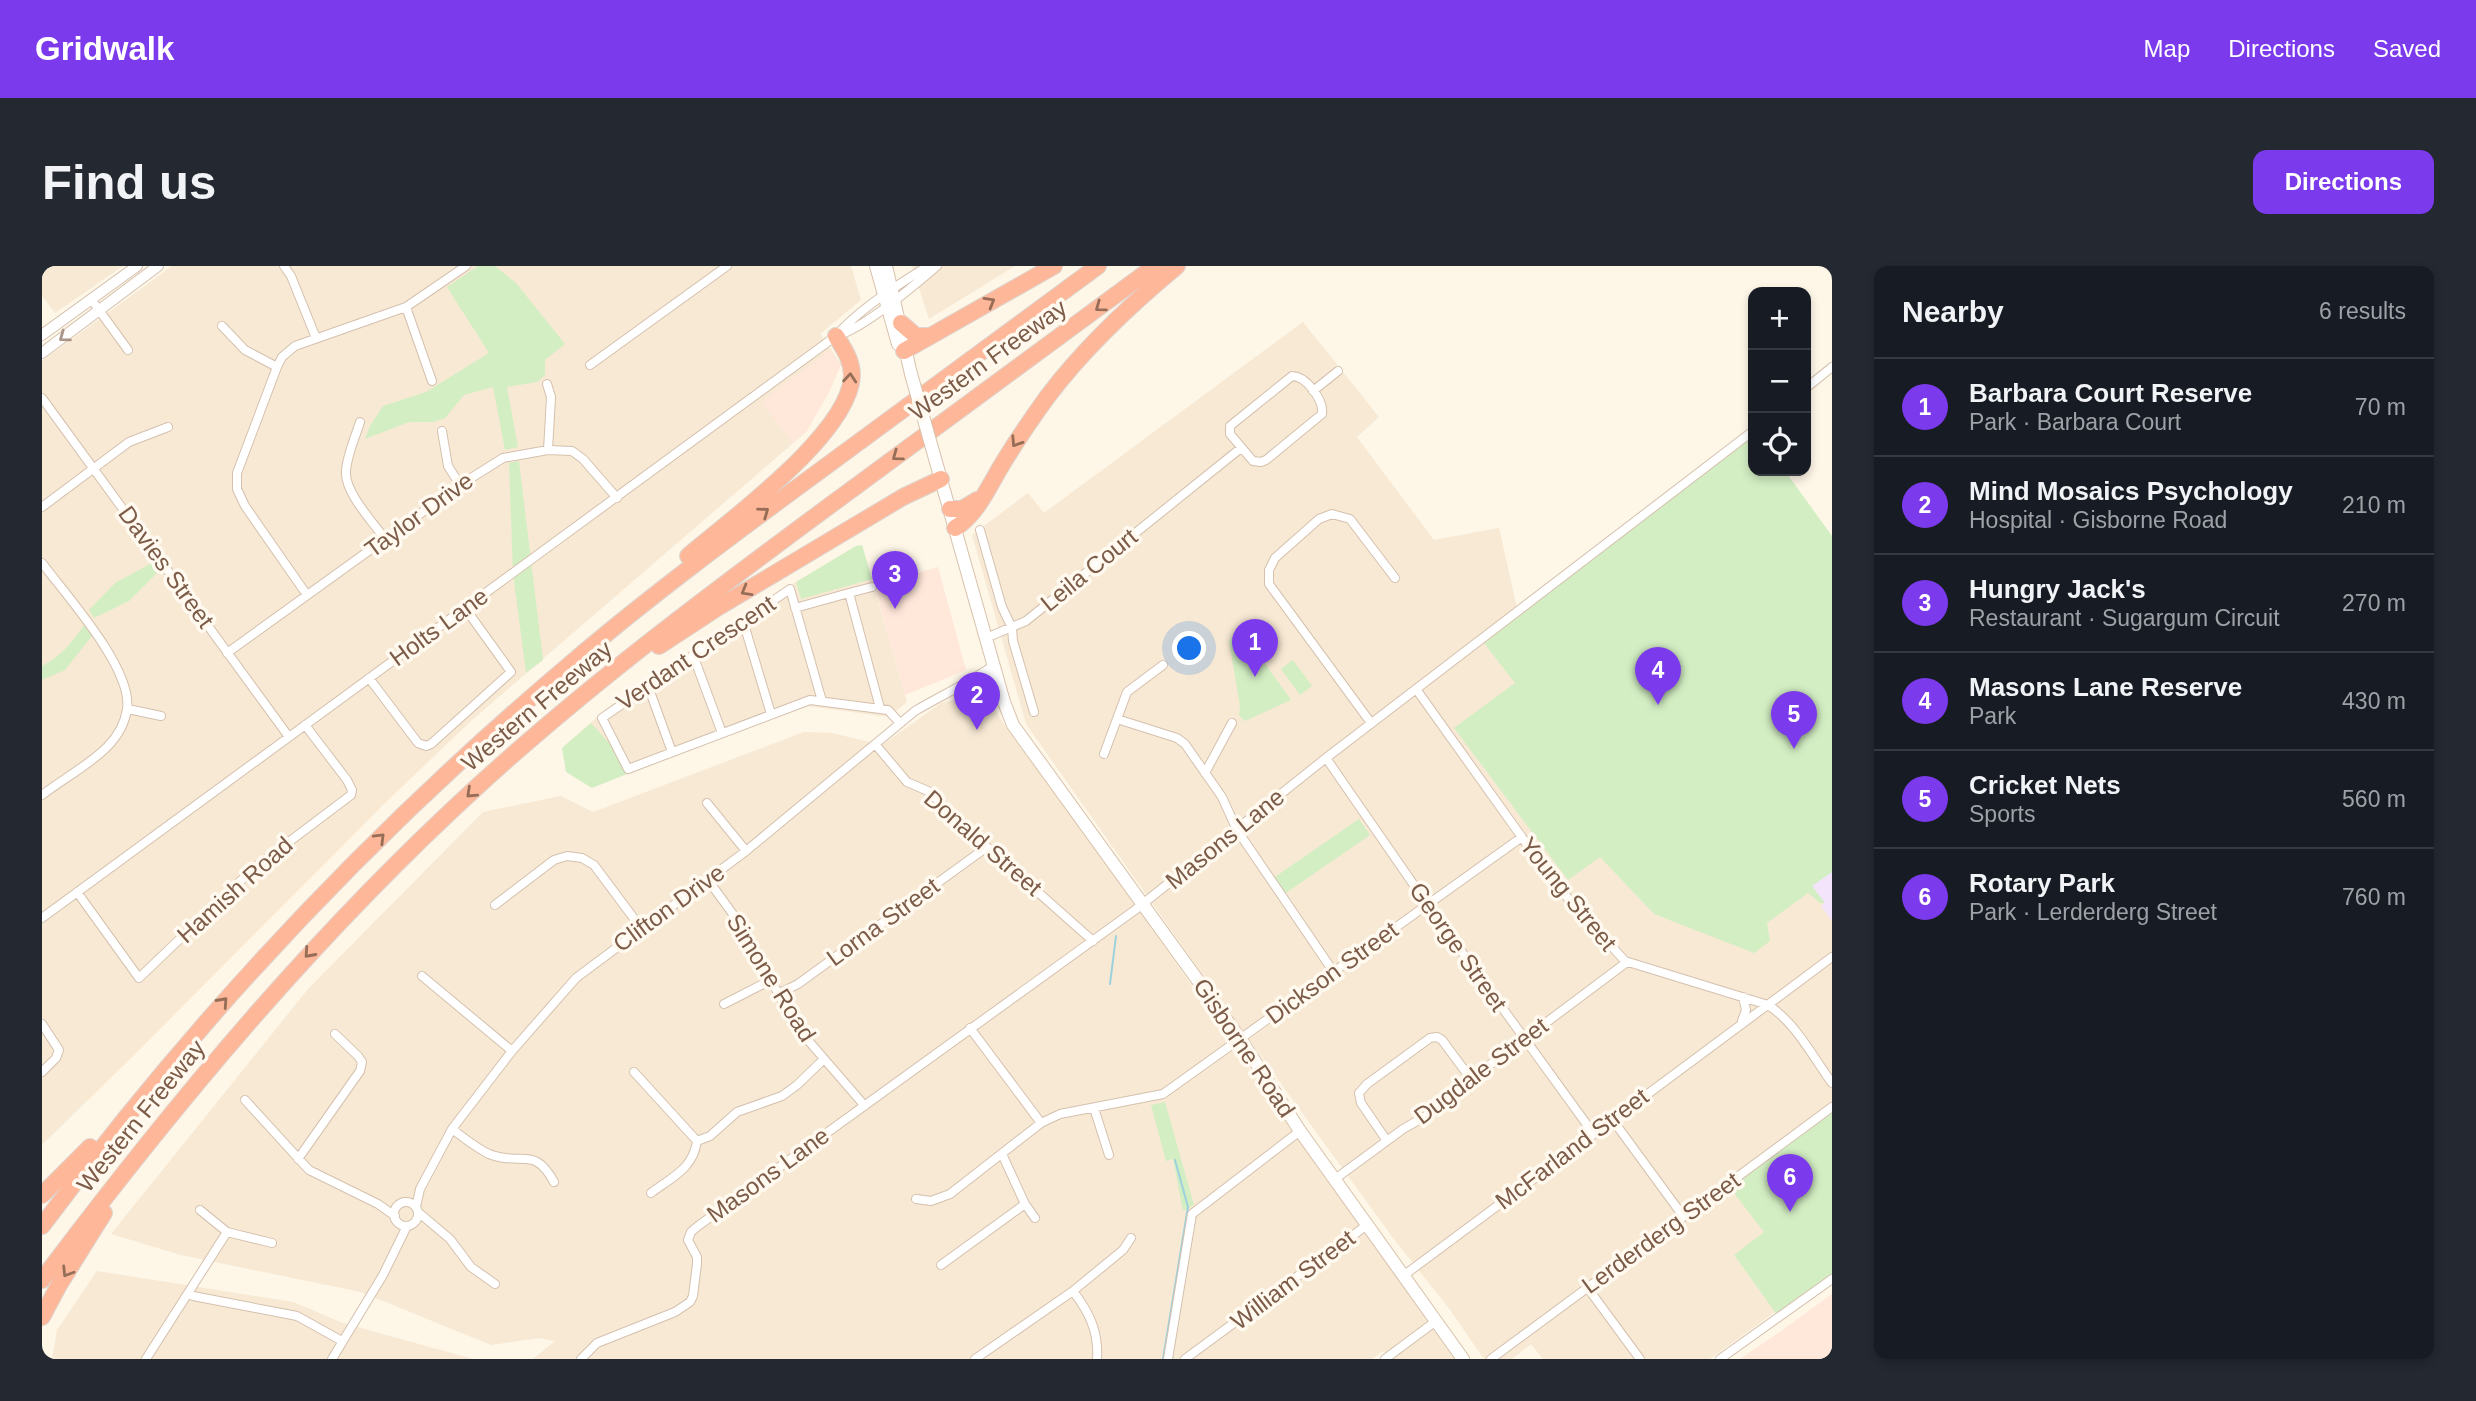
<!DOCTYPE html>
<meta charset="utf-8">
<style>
:root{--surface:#171b24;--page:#242831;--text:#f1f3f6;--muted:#9ea1a6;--line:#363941;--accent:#7c3aed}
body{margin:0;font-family:Arial,sans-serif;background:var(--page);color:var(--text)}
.controls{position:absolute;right:21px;top:21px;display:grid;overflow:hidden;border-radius:14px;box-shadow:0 4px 10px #0003}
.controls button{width:63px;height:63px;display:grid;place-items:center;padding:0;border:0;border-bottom:2px solid var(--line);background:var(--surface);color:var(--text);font:35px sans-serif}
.you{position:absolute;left:1148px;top:383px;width:24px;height:24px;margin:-18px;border:5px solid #fff;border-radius:50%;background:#1a73e8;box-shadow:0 0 0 10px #1a73e833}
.badge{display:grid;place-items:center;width:46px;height:46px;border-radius:50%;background:var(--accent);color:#fff;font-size:23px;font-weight:700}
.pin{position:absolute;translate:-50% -58px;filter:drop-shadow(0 2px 4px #0008)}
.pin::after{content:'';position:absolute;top:37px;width:24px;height:21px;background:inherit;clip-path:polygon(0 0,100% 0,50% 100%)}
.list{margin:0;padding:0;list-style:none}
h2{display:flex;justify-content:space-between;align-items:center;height:91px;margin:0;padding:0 28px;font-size:30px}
h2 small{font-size:23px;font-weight:400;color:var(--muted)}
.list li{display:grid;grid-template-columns:46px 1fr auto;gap:21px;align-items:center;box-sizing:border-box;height:98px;padding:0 28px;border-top:2px solid var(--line)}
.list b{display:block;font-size:26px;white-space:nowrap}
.list p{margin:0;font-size:23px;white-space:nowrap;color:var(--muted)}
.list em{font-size:23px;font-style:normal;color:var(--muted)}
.icon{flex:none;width:38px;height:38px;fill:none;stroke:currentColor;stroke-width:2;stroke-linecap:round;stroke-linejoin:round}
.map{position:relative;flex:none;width:1790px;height:1093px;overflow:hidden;border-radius:14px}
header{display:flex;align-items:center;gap:42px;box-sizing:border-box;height:98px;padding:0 35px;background:var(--accent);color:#fff}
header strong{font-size:33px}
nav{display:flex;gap:38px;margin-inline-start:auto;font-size:24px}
.intro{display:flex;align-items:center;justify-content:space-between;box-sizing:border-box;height:168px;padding:0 42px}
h1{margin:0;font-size:49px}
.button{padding:18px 32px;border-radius:14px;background:var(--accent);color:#fff;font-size:24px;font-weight:700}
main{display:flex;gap:42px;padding:0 42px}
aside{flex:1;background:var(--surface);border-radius:14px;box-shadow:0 4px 10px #0003}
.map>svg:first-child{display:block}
</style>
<header>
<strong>Gridwalk</strong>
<nav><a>Map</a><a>Directions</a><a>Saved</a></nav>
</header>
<div class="intro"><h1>Find us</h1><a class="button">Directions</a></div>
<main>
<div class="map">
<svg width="1790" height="1093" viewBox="0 0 1790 1093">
<rect width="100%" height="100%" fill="#fef6e7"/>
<path fill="#f7e9d4" d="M 0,0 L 81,0 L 13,47 L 0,30 Z
M 130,0 L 809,0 L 819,34 L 778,68 L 799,98 L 787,126 L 764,166 L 429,455 L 345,535 L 89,792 L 0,879 L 0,95 Z
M 870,0 L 973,0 L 887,53 Z
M 1261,56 L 1337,151 L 1315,171 L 1392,274 L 1457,262 L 1477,351 L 1473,416 L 1525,613 L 1558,590 L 1612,648 L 1634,656 L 1728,675 L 1725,657 L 1766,626 L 1775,635 L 1790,567 L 1790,841 L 1688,922 L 1723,966 L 1692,989 L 1733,1046 L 1668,1093 L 1501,1093 L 1489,1078 L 1470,1093 L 1442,1093 L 1406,1041 L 1351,972 L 1182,739 L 984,458 L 930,269 L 986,227 L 1002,247 Z
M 820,279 L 865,436 L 846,451 L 765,440 L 550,521 L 520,482 L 569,439 L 703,346 L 814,280 Z
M 943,427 L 961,457 L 1098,646 L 1412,1093 L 1348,1093 L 1341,1085 L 1330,1093 L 491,1093 L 513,1075 L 497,1072 L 449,1079 L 319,1026 L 139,989 L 69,968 L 266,723 L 441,546 L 519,530 L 551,546 L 762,466 L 790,467 L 840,479 L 899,437 Z
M 55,1005 L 251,1036 L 301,1057 L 431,1093 L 10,1093 L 15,1064 Z"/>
<path fill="#ffe7da" d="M 788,84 L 799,99 L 787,126 L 764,166 L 751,177 L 719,136 Z
M 896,301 L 924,404 L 863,429 L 832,319 Z
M 1790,1028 L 1790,1093 L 1698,1093 L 1739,1065 Z"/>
<path fill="#f3e3fb" d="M 1790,567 L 1790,655 L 1779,640 L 1782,637 L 1752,595 Z"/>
<path fill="#d3eec3" d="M 436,0 L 453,0 L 474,17 L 523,78 L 503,94 L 503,109 L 495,116 L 465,121 L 476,181 L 463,184 L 451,121 L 422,129 L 403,152 L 391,156 L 367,156 L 323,173 L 328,160 L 341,140 L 384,126 L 447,87 L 405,21 Z
M 1711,168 L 1711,205 L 1743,205 L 1790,270 L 1790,606 L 1770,620 L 1783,637 L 1778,637 L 1766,627 L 1725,657 L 1728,675 L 1712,687 L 1612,648 L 1558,591 L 1526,614 L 1412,462 L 1473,417 L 1442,377 Z
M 477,195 L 501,394 L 484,407 L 471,307 L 467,197 Z
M 820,279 L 830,313 L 759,333 L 754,316 L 814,280 Z
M 110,297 L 117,305 L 87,335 L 52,352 L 47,344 L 73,317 Z
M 42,359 L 50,370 L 23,404 L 0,414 L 0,400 C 19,390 30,377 42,359 Z
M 1197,361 L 1249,434 L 1203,455 L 1197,449 L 1198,440 L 1187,375 Z
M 1251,394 L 1270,420 L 1258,429 L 1239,403 Z
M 549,457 L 567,477 L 585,508 L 550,522 L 524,506 L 520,482 Z
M 1317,553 L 1328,569 L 1241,629 L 1230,613 Z
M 1123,836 L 1152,939 L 1141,945 L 1131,893 L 1124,895 L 1109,839 Z
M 1790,843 L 1790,1015 L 1738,1053 L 1692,989 L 1722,966 L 1688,922 Z"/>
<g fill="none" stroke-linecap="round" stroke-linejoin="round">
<path stroke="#9dd1de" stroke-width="2" d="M 1068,718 L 1074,670
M 1121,1093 L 1146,941 L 1133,894"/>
<defs>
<path id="minor" d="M 242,0 L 249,10 L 274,72
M 49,33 L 86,84
M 364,41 L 390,115
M 180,60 L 203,84 L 235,101
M 795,70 C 825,60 870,21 895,0
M 548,99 L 685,0
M 1250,110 C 1264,110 1282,134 1280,148 L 1224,194 L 1219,196 L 1211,195 L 1188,168 L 1188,160 Z
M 505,118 L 509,131 L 506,184
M 1764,122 L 1790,101
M 1271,125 L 1296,105
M 0,132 L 247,471
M 318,156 C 313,172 305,189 304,205 C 302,226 331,256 343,273
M 400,165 L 406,200 L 418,219
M 0,241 L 87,176 L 126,161
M 938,264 L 960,341 L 970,362 L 971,375 L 992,446
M 0,297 C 24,329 91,403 85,443 C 83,457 75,471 65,481 C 47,499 21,513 0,529
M 807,327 L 830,321
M 265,329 L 203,240 L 195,223 L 195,207 L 235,101 L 240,91 L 253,80 L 364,41 L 424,0
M 753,342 L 807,327 L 838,442
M 701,355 L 729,448
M 951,369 L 984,355 L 1199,182
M 185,387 L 418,219 L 461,192 L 506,184 L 530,185 L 541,193 L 575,232
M 651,389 L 680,467
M 327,412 L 376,477 L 384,480 L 389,478 L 469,406 L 423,342
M 930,415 L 955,410
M 606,420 L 630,486
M 1374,423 L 1514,619 L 1583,695 L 1726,739 C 1753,756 1771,791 1790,817
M 780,435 L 748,323 L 560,452 L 586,503 L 768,434 L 846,444 L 858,457
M 86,443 L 119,450
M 1075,453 L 1135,472 L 1143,478 L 1180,531 L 1195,564 L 1291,705
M 1329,457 L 1227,318 L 1227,304 L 1233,292 L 1277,253 L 1290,248 L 1308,253 L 1353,312
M 833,478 L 865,516 L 886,525 L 945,581 L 1051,675
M 1062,488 L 1085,426 L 1121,399
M 1284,492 L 1385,638 L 1551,867
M 1163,507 L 1190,457
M 665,537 L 704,585
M 666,614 L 704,666 L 752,758 L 822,839
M 35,626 L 97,712 L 211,603 L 309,529 L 310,524 L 305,514 L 263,459
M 453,639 L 512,594 L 525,590 L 540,592 L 552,599 L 599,662
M 0,652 L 794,70 C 816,44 857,18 886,0
M 380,710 L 470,785
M 736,728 L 756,718 L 945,581
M 682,738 L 729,714
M 1700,755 L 1704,744 L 1701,731
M 0,758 L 17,784 L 14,792 L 0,806
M 928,762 L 999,857
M 592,806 L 655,875 L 668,870 L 695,846 L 740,830 L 755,819 L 782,793
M 203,834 L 267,904 L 336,938 L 353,950
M 1052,842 L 1067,889
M 1570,853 L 1641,950
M 410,863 C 421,871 434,882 447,888 C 480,901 492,879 512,916
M 1345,875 L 1319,837 L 1317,827 L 1325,818 L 1388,772 L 1395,771 L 1400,774 L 1429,813
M 960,888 L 983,938 L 993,952
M 256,893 L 318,805 L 320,796 L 316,790 L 293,768
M 1293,913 L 1361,863 L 1394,844 L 1429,813 L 1585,696
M 609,927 C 630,911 651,903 655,875
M 874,933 L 889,935 L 908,928 L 999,857 L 1018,848 L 1121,828 L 1480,571
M352 948a12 12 0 1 1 24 0a12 12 0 1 1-24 0Z
M 374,941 L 378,923 L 410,863 L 470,785 L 534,712 L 704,585 L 873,445 C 900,429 927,417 952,399
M 158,944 L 185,966 L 230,977
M 376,946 L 408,973 L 429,1001 L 453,1018
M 899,999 L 983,938
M 1361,1010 L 1790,691
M 1545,1021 L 1598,1093
M 1031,1025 C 1047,1046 1057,1066 1055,1093
M 147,1027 L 151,1030 L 255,1050 L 300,1075
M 104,1093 L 185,966
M 290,1093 L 341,1009 L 365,960
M 539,1093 L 555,1077 L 633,1046 L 648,1036 L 651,1030 L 655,998 L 655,991 L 646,974 L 649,966 L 656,960 L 1093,644 L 1284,492 L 1711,165
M 933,1093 L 1031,1025 L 1081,984 L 1089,972
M 1126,1093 L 1150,948 L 1258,865
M 1143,1093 L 1325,959
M 1343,1093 L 1394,1055
M 1449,1093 L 1790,841
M 1678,1093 L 1790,1013"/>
<path id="tertiary" d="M 0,69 L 95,0
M 0,87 L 116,0"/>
<path id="secondary" d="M 834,0 L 856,78
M 844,0 L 869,108
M 892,189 L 962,436 L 971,459 L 1199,774 L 1258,865 L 1421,1093"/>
<path id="motorway" d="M 859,57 L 874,70 L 888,70
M 862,85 L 1012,0
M 908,243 L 920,243 L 935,234
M 913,262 C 935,249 948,218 961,197 C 975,174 990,152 1006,130 C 1043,81 1088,39 1135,0
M 646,290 C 689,253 807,168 810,110 C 810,94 802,83 794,70
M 617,380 L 675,342 L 861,231 L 899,213
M 0,929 L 48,881
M 0,960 C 154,753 331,565 527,399 C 609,329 696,265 783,201 C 874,134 965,67 1056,0
M 0,1014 C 133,837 273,669 437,519 C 550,416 672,325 794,235 C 900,157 1006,78 1113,0
M 0,1051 L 17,1019 L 62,947"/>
</defs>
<use href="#minor" stroke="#d5c0ae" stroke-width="10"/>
<use href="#tertiary" stroke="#d5c0ae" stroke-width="12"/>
<use href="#secondary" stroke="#d8c1aa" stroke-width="14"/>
<use href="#motorway" stroke="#ddd5cf" stroke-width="18"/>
<use href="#minor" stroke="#fff" stroke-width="8"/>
<use href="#tertiary" stroke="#fff" stroke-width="10"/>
<use href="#secondary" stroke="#fff" stroke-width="12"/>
<use href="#motorway" stroke="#feb798" stroke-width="16"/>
<defs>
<path id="secondary-bridge" d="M 869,108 L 892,189"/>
</defs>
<use href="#secondary-bridge" stroke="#d8c1aa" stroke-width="14" stroke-linecap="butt"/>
<use href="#secondary-bridge" stroke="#fff" stroke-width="12"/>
</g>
<defs><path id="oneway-chevron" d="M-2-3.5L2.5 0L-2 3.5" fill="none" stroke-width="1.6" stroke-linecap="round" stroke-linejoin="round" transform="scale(1.75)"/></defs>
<g stroke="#966e58">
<use href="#oneway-chevron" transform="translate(948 36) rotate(-30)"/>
<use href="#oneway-chevron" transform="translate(1058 41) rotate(144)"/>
<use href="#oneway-chevron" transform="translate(808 112) rotate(-85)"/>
<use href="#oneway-chevron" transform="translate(974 176) rotate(123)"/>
<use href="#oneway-chevron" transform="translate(855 190) rotate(144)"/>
<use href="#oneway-chevron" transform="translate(722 246) rotate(-36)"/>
<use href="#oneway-chevron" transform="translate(704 325) rotate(150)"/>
<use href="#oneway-chevron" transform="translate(429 527) rotate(137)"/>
<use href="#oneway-chevron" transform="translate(338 572) rotate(-45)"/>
<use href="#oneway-chevron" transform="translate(267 687) rotate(132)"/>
<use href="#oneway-chevron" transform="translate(181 736) rotate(-48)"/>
<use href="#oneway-chevron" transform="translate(25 1006) rotate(122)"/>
</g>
<use stroke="#aa9588" href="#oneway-chevron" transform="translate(22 71) rotate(144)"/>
<g text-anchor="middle" stroke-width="7" stroke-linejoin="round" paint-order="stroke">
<g font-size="24" fill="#7c5c48" stroke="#fff9ef">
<text transform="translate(946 94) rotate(-36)" y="8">Western Freeway</text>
<text transform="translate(377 249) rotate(-36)" y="8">Taylor Drive</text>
<text transform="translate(124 301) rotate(54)" y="8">Davies Street</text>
<text transform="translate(1047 304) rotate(-39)" y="8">Leila Court</text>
<text transform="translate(397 361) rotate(-36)" y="8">Holts Lane</text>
<text transform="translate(654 387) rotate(-34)" y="8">Verdant Crescent</text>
<text transform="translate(495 440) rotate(-40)" y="8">Western Freeway</text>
<text transform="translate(1183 573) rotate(-39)" y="8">Masons Lane</text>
<text transform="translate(941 577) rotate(41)" y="8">Donald Street</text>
<text transform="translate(193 624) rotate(-42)" y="8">Hamish Road</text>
<text transform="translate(1526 628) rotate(51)" y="8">Young Street</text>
<text transform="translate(627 642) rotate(-36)" y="8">Clifton Drive</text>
<text transform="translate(841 656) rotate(-36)" y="8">Lorna Street</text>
<text transform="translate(1416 681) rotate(55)" y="8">George Street</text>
<text transform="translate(1290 707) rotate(-36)" y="8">Dickson Street</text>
<text transform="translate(729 712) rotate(58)" y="8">Simone Road</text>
<text transform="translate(1202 782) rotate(56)" y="8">Gisborne Road</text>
<text transform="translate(1439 805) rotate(-37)" y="8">Dugdale Street</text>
<text transform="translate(99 850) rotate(-51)" y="8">Western Freeway</text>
<text transform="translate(1530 883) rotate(-37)" y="8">McFarland Street</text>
<text transform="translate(726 909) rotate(-36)" y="8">Masons Lane</text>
<text transform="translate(1619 967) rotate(-36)" y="8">Lerderderg Street</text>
<text transform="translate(1251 1014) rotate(-37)" y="8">William Street</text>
</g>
</g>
</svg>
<div class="controls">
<button>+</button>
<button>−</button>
<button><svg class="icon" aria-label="locate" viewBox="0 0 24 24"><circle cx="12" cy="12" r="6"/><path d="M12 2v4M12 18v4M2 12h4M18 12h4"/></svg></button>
</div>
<div class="you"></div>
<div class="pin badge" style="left:1213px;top:411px">1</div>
<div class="pin badge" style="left:935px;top:464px">2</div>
<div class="pin badge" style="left:853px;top:343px">3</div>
<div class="pin badge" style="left:1616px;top:439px">4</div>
<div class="pin badge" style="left:1752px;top:483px">5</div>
<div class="pin badge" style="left:1748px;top:946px">6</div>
</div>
<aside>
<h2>Nearby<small>6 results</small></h2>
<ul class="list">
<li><span class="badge">1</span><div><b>Barbara Court Reserve</b><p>Park · Barbara Court</p></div><em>70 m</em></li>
<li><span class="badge">2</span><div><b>Mind Mosaics Psychology</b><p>Hospital · Gisborne Road</p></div><em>210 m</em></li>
<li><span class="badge">3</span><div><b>Hungry Jack's</b><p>Restaurant · Sugargum Circuit</p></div><em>270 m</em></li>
<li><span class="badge">4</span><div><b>Masons Lane Reserve</b><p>Park</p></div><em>430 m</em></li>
<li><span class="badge">5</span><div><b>Cricket Nets</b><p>Sports</p></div><em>560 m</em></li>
<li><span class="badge">6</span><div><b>Rotary Park</b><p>Park · Lerderderg Street</p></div><em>760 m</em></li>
</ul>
</aside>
</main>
